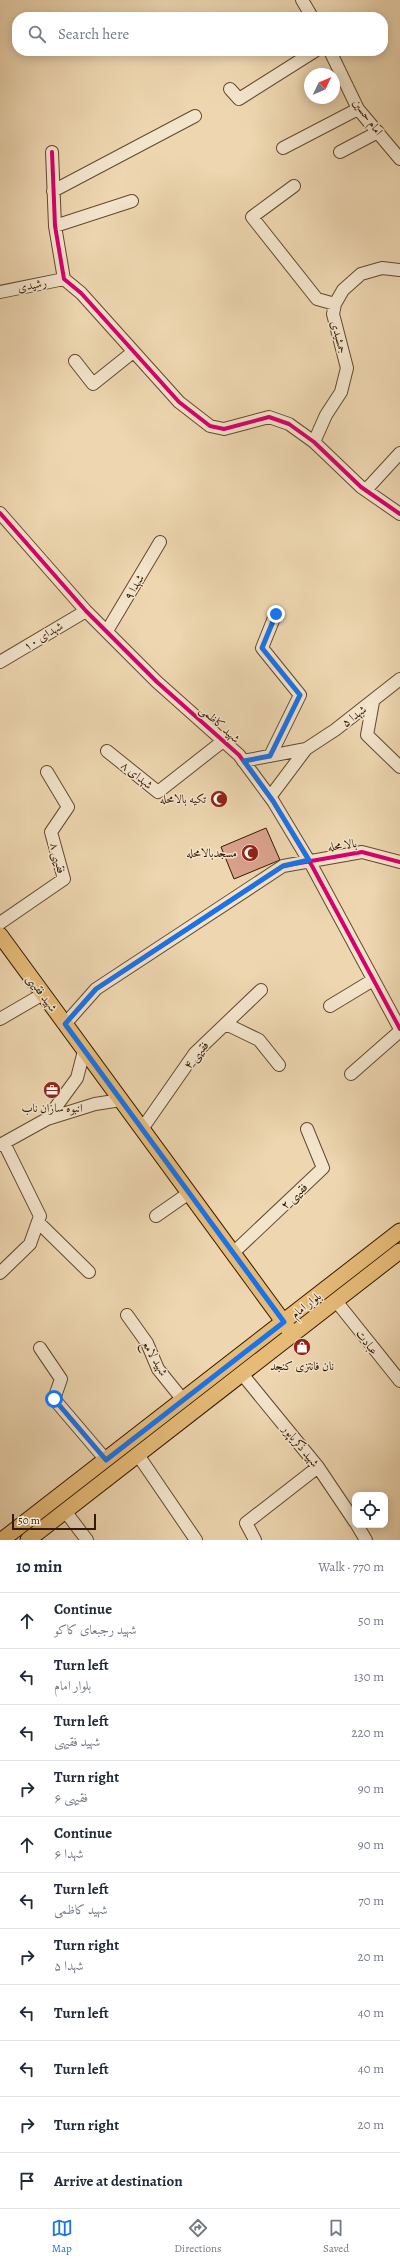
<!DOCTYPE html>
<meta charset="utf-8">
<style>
:root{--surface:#fff;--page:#f6f6f7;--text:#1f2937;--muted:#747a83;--line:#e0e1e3;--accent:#1a73e8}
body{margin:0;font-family:Alegreya,Amiri,serif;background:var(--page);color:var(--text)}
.controls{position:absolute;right:12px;bottom:12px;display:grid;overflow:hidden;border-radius:8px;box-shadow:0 2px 10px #0003}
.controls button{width:36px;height:36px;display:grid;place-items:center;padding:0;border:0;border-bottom:1px solid var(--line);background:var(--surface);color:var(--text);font:20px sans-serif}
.compass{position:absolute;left:304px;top:68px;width:36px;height:36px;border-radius:50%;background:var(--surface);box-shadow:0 2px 10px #0003;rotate:46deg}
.scale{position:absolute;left:12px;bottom:10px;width:84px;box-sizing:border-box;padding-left:4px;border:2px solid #341a00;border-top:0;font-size:11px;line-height:14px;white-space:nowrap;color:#341a00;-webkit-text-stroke:3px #f3e4cc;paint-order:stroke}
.stop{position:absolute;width:12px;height:12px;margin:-9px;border:3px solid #1a73e8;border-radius:50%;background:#fff}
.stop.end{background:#1a73e8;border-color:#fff;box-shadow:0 1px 4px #0008}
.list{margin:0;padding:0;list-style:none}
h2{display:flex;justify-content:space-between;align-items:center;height:52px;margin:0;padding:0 16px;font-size:17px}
h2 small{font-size:13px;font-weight:400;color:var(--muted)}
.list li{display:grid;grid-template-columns:26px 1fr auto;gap:12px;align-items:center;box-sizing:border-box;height:56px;padding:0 16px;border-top:1px solid var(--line)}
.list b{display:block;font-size:15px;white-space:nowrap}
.list p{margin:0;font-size:13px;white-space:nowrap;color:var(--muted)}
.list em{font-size:13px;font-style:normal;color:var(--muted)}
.icon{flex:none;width:22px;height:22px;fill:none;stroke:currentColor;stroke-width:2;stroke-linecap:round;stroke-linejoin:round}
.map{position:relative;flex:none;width:400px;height:1540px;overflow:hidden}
.search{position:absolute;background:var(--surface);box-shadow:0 2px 10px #0003;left:12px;right:12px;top:12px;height:44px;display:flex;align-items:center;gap:10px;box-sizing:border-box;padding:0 14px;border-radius:16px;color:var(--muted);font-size:15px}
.sheet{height:668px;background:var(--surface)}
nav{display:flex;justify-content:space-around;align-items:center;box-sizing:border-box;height:56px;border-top:1px solid var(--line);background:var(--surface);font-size:11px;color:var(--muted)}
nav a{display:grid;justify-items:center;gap:2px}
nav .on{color:var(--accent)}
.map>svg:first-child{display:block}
</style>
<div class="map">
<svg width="400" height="1540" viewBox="0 0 400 1540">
<rect width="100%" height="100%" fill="#edd6b0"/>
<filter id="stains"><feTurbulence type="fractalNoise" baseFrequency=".005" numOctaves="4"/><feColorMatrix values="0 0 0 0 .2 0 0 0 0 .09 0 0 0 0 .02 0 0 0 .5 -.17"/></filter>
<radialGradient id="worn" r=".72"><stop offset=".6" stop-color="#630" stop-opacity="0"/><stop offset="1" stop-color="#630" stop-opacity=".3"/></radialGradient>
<path fill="#daa18c" stroke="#341a00" d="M 266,828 L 280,860 L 234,879 L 221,847 Z"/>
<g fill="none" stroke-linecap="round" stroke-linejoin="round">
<defs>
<path id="minor" d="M 302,0 L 312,17
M 330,51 L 358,109 L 400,159
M 230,89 L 239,99 L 315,51
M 283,148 L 358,109
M 52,152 L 55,226 L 64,279 L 81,293 L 179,402 L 210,426 L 224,429 L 269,417 L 289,424 L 314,442 L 361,487 L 400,514
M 340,152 L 378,132
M 294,186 L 252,217 L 317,299 L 335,304
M 53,191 L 195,116
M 55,226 L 132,201
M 0,292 L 64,279
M 75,361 L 93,384 L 133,352
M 314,442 L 326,415 L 341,392 L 347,368 L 333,314 L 335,304 L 343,290 L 361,274 L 382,268 L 400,270
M 366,490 L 400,453
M 0,513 L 86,611 L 157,682 L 239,755 L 273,801 L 312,866 L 400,1029
M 107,631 L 160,542
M 0,662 L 86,611
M 373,702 L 367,735 L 400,767
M 107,751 L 158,792 L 223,741
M 270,756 L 300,695 L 262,648 L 276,613
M 243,761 L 306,749
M 270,797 L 306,749 L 335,730 L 400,679
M 0,923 L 64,879 L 51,832 L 68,807 L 47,772
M 330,1006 L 373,980
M 0,1019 L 43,994
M 65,1024 L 96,989 L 283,866 L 362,852 L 400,862
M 226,1024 L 259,1040 L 279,1065
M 351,1074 L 400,1031
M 47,1119 L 77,1078 L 84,1051
M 142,1129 L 195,1053 L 261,990
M 0,1145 L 47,1119 L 95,1104 L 121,1100
M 156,1216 L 189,1193
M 38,1222 L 89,1272
M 233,1253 L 323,1168 L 307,1129
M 0,1273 L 30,1244 L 40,1216 L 4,1143
M 336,1301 L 400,1381
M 127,1315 L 147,1343 L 158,1369 L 183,1400
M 40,1348 L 61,1379 L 54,1399 L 106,1460
M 242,1374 L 318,1467 L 355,1522
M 138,1455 L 196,1540
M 65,1511 L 87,1540
M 357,1525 L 366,1540
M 255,1540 L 246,1523 L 318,1467"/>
<path id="major" d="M 0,935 L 293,1335
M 2,1540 L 400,1231
M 28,1540 L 400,1251"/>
</defs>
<use href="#minor" stroke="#62492c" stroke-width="14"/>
<use href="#major" stroke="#341a00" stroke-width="17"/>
<use href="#minor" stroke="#f3e4cc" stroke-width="12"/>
<use href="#major" stroke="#e6bb78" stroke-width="15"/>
<defs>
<path id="cycleway" d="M 52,152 L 55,226 L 64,279 L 81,293 L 179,402 L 210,426 L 224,429 L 269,417 L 289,424 L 314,442 L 361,487 L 400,514
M 0,513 L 86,611 L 157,682 L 239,755 L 273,801 L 312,866 L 400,1029
M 65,1024 L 96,989 L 283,866 L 362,852 L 400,862"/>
</defs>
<use href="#cycleway" stroke="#f3e4cc" stroke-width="6"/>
<use href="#cycleway" stroke="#d6006c" stroke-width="4"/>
</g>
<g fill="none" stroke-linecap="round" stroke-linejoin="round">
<path stroke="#1a73e8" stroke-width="5" d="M 54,1399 L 106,1460 L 284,1322 L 65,1024 L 96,989 L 283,866 L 309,860 L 273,801 L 244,761 L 270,756 L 300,695 L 262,648 L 276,614"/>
</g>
<defs>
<symbol id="mosque-disc" viewBox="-11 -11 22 22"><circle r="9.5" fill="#8f2418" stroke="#f3e4cc"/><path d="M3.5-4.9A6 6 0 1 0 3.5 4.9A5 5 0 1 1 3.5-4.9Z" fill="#fff"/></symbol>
<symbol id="office-disc" viewBox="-11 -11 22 22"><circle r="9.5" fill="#8f2418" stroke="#f3e4cc"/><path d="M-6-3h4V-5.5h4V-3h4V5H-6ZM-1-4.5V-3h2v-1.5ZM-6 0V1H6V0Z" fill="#fff"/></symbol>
<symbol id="shop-disc" viewBox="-11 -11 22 22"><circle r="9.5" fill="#8f2418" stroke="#f3e4cc"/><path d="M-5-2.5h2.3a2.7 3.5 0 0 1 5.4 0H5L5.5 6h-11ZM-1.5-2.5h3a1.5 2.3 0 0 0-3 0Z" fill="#fff"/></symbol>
</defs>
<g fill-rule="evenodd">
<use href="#mosque-disc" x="209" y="789" width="20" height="20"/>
<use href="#mosque-disc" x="240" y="843" width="20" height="20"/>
<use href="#office-disc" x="42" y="1080" width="20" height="20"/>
<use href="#shop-disc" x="292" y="1337" width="20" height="20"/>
</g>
<g text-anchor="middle" stroke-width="3" stroke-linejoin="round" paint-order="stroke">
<g font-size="12" fill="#341a00" stroke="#f3e4cc">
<text transform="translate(368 117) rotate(54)" y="4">امام حسین</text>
<text transform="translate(32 285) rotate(-11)" y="4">رشیدی</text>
<text transform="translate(339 337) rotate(75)" y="4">جمشیدی</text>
<text transform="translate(134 587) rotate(-59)" y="4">شهدا ۹</text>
<text transform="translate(43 636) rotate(-31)" y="4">شهدای ۱۰</text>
<text transform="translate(354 716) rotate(-37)" y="4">شهدا ۵</text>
<text transform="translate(220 724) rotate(42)" y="4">شهید کاظمی</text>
<text transform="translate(137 775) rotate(39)" y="4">شهدای ۸</text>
<text transform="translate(342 845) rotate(-8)" y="4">بالا محله</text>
<text transform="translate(58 858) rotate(76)" y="4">فقیهی ۸</text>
<text transform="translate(42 993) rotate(54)" y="4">شهید فقیهی</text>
<text transform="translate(196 1055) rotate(-50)" y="4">فقیهی ۴</text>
<text transform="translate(294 1196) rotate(-43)" y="4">فقیهی ۲</text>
<text transform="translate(306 1305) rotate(-38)" y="4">بلوار امام</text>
<text transform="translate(367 1342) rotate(52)" y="4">عبادت</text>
<text transform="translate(155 1358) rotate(60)" y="4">شهید لامع</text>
<text transform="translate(301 1446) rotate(51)" y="4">شهید ذکریاپور</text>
</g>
<g font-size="12" fill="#341a00" stroke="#f3e4cc" text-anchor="end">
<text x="206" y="803">تکیه بالامحله</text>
<text x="237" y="857">مسجدبالامحله</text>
<text x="52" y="1112" text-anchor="middle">انبوه سازان ناب</text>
<text x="302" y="1370" text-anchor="middle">نان فانتزی کنجد</text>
</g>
</g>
<rect width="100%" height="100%" filter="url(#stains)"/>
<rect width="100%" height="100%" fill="url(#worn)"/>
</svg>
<div class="controls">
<button><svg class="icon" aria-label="locate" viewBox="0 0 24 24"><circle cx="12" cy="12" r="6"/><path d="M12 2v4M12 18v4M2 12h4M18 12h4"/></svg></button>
</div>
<svg class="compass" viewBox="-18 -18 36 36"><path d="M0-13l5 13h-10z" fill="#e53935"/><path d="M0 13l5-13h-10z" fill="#747a83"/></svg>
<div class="scale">50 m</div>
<div class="stop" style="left:54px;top:1399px"></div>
<div class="stop end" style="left:276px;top:614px"></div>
<div class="search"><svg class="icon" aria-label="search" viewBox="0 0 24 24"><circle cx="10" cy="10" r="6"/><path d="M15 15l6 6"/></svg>Search here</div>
</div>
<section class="sheet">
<h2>10 min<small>Walk · 770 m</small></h2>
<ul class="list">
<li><svg class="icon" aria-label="ahead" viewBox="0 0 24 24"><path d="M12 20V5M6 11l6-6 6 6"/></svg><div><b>Continue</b><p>شهید رجبعای کاکو</p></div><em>50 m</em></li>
<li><svg class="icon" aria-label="left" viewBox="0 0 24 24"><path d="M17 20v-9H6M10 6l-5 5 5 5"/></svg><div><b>Turn left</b><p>بلوار امام</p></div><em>130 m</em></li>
<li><svg class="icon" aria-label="left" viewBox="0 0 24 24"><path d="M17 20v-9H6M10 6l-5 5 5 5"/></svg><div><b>Turn left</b><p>شهید فقیهی</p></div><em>220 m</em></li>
<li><svg class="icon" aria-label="right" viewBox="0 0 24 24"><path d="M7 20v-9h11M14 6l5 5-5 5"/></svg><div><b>Turn right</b><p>فقیهی ۶</p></div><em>90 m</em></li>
<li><svg class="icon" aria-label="ahead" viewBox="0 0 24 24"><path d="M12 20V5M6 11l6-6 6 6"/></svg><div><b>Continue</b><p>شهدا ۶</p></div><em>90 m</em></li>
<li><svg class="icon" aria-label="left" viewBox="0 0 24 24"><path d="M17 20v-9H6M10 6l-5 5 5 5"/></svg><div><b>Turn left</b><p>شهید کاظمی</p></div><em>70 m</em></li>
<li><svg class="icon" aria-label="right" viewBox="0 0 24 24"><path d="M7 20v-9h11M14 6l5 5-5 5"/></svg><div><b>Turn right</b><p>شهدا ۵</p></div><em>20 m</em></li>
<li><svg class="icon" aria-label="left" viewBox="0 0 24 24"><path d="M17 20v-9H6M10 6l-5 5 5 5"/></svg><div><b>Turn left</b></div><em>40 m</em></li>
<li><svg class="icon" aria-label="left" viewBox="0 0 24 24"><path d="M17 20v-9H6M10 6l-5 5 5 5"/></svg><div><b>Turn left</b></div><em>40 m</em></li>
<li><svg class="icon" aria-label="right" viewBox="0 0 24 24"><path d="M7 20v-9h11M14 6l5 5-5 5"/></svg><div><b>Turn right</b></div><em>20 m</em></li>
<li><svg class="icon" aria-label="arrive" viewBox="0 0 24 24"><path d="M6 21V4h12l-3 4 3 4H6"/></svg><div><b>Arrive at destination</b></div></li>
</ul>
</section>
<nav>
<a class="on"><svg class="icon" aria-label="map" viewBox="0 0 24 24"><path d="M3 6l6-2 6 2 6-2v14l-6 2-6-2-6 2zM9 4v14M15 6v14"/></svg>Map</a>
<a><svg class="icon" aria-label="directions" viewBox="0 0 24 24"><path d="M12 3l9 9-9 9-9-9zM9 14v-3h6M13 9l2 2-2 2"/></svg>Directions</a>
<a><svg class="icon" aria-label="saved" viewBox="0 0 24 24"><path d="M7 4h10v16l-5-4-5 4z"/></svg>Saved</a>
</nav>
